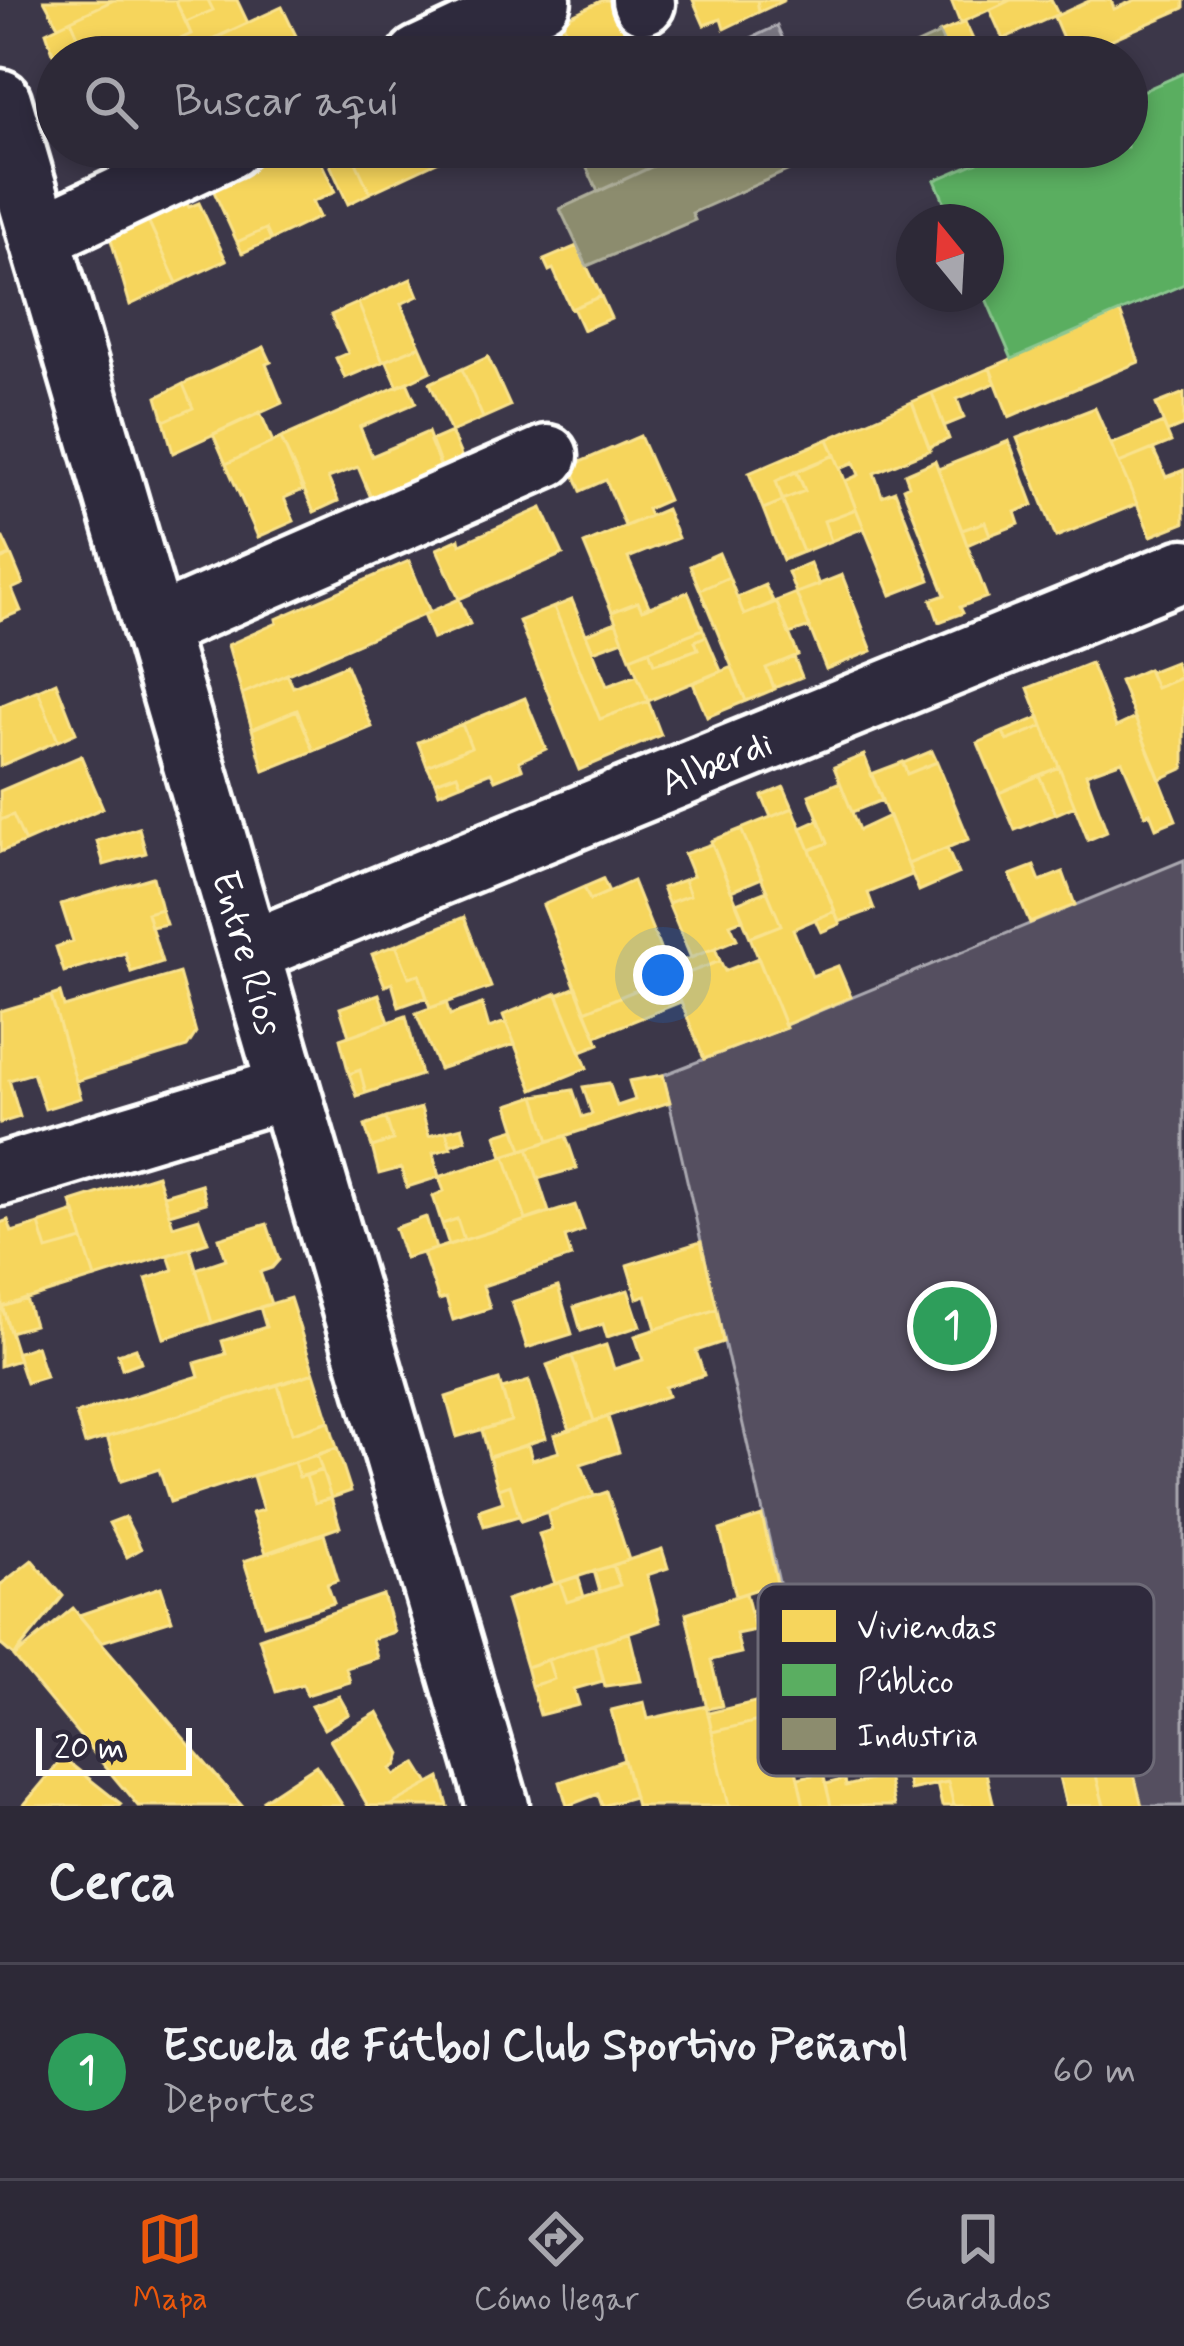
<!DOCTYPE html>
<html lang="es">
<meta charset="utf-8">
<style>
:root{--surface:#2d2937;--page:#35313f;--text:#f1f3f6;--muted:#a7a6ad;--line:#484552;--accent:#ea580c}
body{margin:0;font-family:Mynerve,sans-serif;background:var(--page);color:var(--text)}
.compass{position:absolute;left:896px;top:204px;width:108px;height:108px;border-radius:50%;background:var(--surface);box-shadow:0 6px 18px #0003;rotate:342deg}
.scale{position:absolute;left:36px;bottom:30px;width:156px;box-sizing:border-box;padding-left:12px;border:6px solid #fff;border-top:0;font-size:33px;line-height:42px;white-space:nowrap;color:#fff;-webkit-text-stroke:9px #2f2a3d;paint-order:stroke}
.you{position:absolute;left:663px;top:975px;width:42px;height:42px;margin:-30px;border:9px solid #fff;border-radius:50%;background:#1a73e8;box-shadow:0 0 0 18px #1a73e833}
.badge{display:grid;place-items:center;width:78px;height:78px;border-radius:50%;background:var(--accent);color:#fff;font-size:39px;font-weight:700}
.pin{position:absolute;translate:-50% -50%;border:6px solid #fff;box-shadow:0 3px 12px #0006}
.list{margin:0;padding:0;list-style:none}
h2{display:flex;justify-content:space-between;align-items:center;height:156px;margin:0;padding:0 48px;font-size:51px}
h2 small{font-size:39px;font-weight:400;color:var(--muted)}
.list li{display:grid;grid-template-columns:78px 1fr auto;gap:36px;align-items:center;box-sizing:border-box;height:216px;padding:0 48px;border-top:3px solid var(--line)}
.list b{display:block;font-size:45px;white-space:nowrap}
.list p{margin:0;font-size:39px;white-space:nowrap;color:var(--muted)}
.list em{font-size:39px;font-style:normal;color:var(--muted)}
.icon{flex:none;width:66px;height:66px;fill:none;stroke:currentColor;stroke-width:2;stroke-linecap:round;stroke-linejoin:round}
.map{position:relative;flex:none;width:1184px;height:1806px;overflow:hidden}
.search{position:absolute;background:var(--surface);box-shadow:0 6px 18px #0003;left:36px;right:36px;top:36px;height:132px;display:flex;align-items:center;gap:30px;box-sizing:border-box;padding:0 42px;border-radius:66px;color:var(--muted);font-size:45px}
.sheet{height:372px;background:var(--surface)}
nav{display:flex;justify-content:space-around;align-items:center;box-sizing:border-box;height:168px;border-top:3px solid var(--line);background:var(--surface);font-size:33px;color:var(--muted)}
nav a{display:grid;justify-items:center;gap:6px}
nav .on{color:var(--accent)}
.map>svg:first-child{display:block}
</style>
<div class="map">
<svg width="1184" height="1806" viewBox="0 0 1184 1806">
<rect width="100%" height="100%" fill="#3c3749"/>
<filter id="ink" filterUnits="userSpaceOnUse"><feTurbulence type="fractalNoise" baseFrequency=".00833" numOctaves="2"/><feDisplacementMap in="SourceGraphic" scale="24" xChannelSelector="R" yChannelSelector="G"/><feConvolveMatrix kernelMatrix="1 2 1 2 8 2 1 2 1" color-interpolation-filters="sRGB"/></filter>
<g filter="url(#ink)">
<path fill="#555060" stroke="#aaa8b0" stroke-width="3" d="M 1184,860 L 1184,1806 L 1066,1806 L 1043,1702 L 818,1753 L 663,1075 L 785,1028 L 785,1025 Z"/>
<path fill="#797682" stroke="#afadb4" stroke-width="3" d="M 777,26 L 791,57 L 710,57 Z"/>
<path fill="#f6d55c" stroke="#f9e28d" stroke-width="3" d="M 44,0 L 114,0 L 58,26 Z
M 114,0 L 175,0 L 191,34 L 141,57 L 104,57 L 97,43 L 84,50 L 71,20 Z
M 175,0 L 208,0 L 213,10 L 186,22 Z
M 208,0 L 237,0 L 248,23 L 175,57 L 141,57 L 191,34 L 186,22 L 213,10 Z
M 603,0 L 612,0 L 638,57 L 551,57 L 546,45 L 568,35 L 562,20 Z
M 693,0 L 757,0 L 759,12 L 724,29 L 721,19 L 704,25 Z
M 757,0 L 785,0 L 759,12 Z
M 951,0 L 1011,0 L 960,23 Z
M 1011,0 L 1051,0 L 1058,14 L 1003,39 L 990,10 Z
M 1091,0 L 1111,0 L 1114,9 L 1135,0 L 1184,0 L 1184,8 L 1071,57 L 1054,17 Z
M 282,7 L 299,42 L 303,40 L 310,57 L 227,57 L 219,36 Z
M 71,20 L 84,50 L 57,57 L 56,62 L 46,32 Z
M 562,20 L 568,35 L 546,45 L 539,31 Z
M 965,22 L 981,57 L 950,57 L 939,33 Z
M 539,31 L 551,57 L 514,57 L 509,45 Z
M 97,43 L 104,57 L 87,57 L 84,50 Z
M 121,147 L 165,147 L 129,164 Z
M 293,147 L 314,147 L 335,192 L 312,202 L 319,217 L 271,240 L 266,229 L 237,242 L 211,185 Z
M 322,147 L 349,147 L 370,193 L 348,204 Z
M 349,147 L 435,147 L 441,160 L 370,193 Z
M 184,198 L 189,207 L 199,203 L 226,260 L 177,283 L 146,216 Z
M 146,216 L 177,283 L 130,305 L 109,233 Z
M 266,229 L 271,240 L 242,253 L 237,242 Z
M 577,246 L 601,296 L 571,309 L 553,269 L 549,271 L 544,260 Z
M 411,279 L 418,296 L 401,304 L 420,346 L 383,362 L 358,303 Z
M 601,296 L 611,318 L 583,330 L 573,308 Z
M 358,303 L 383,362 L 345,378 L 336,358 L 348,353 L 331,315 Z
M 1120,312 L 1139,362 L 1009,417 L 990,368 Z
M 420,346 L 431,371 L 398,387 L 386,360 Z
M 264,347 L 271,362 L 266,364 L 282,403 L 173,453 L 164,421 L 193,408 L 183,384 Z
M 488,357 L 510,406 L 483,418 L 462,369 Z
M 990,368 L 995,383 L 957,399 L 964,418 L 944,426 L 932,393 Z
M 462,369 L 483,418 L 451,432 L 430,383 Z
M 407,382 L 416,403 L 360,427 L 372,456 L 428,432 L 446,480 L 377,512 L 358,467 L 328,478 L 338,501 L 314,512 L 281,438 Z
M 183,384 L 193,408 L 164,421 L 157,397 Z
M 932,393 L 949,439 L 929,447 L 912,402 Z
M 1184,393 L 1184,425 L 1167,432 L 1156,404 Z
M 912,402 L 930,450 L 874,473 L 882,496 L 895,491 L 930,580 L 891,595 L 845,481 L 859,475 L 854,462 L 840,468 L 828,439 Z
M 1095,408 L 1137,504 L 1056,537 L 1017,438 Z
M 260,412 L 273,442 L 226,464 L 213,434 Z
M 1163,423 L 1171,442 L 1119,463 L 1111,444 Z
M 451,432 L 468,472 L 446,480 L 430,441 Z
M 640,436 L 668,500 L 647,509 L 650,516 L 625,526 L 606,480 L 581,491 L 571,466 Z
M 281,438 L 303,490 L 284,498 L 294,521 L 258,537 L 226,464 Z
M 828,439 L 835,455 L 776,481 L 783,501 L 763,509 L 749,473 Z
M 1009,441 L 1033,505 L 1015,512 L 1019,524 L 990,535 L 985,522 L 962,530 L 938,469 Z
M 1153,449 L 1166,477 L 1184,470 L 1184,523 L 1151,536 L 1119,463 Z
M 835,455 L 856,509 L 824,521 L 831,541 L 803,552 L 782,500 L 805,491 L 796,471 Z
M 935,461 L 987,597 L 960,607 L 963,613 L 939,622 L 931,600 L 945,595 L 903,488 L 909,485 L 905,474 Z
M 797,471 L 805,491 L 782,500 L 776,481 Z
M 783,501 L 803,552 L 783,560 L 763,509 Z
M 542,508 L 563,554 L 459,599 L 437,549 L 459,539 L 460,544 Z
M 666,509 L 678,538 L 628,558 L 649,606 L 642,610 L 638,602 L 612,612 L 584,544 Z
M 856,509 L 864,528 L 831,541 L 824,521 Z
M 985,522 L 990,535 L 967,545 L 962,530 Z
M 3,538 L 11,555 L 0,560 L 0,539 Z
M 719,553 L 729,577 L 700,590 L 690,566 Z
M 11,555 L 23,584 L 12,589 L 21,611 L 0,620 L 0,559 Z
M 409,561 L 430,612 L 242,694 L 228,645 L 277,623 L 276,619 Z
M 810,563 L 819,585 L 796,593 L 788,572 Z
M 842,575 L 872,651 L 826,669 L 796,593 Z
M 729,577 L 744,615 L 776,601 L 798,655 L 766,668 L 775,689 L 746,701 L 700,590 Z
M 765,585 L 774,603 L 744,615 L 737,597 Z
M 688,592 L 703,629 L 630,658 L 612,612 L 638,602 L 642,610 Z
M 796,593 L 810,627 L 789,634 L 776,601 Z
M 459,599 L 470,624 L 433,639 L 423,615 Z
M 572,600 L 607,686 L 637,675 L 648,701 L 600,719 L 554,607 Z
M 554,607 L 600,719 L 648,701 L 661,735 L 579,770 L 519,621 Z
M 616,622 L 623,640 L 593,651 L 586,634 Z
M 703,629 L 706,636 L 695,641 L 698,649 L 654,664 L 649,650 Z
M 706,636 L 721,671 L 648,701 L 630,658 L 649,650 L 654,664 L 672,659 L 698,649 L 695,641 Z
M 794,657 L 802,677 L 774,688 L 766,668 Z
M 1175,662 L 1181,678 L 1156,688 L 1149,672 Z
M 1091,663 L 1116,727 L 1135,718 L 1176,820 L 1156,828 L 1150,813 L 1145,815 L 1122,761 L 1086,774 L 1107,832 L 1088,840 L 1028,688 Z
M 346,665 L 372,727 L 314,751 L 297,710 L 252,729 L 242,694 L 287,674 L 293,687 Z
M 732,667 L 746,701 L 707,717 L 693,683 Z
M 1148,669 L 1156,688 L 1184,676 L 1184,768 L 1160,779 L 1120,681 Z
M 56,682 L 76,733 L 58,741 L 38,690 Z
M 38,690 L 58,741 L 0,766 L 0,706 Z
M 525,698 L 546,749 L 519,761 L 522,769 L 495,780 L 491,772 L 461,784 L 457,774 L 435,782 L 427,766 L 471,747 L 462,724 Z
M 297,710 L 314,751 L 264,771 L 252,729 Z
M 1040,717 L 1043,726 L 1007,741 L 1003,732 Z
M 462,724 L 471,747 L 427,766 L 418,742 Z
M 1043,726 L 1059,767 L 999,793 L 978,743 L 1003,732 L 1007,741 Z
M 932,751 L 937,762 L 907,774 L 903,763 Z
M 864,755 L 882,800 L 852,812 L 834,767 Z
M 81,756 L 103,808 L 25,842 L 13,815 L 0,820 L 0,791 Z
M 903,762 L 907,774 L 937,762 L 969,839 L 908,864 L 871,774 Z
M 1059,767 L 1075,806 L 1056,814 L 1039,775 Z
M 457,774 L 461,784 L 439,793 L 435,782 Z
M 1039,775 L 1056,814 L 1015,830 L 999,793 Z
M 840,782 L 859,830 L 889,816 L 912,875 L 868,893 L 874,909 L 839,922 L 810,850 L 828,843 L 809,795 Z
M 784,787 L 793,808 L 771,817 L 762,796 Z
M 793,808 L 835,911 L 793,929 L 812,976 L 838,966 L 851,997 L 785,1025 L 750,937 L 781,925 L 741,829 Z
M 13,815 L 25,842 L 0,852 L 0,820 Z
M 819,820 L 828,843 L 810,850 L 801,828 Z
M 139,828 L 146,853 L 104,865 L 97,841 Z
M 741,829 L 762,878 L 731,891 L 711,841 Z
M 712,844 L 743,919 L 730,924 L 737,939 L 691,958 L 668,903 L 690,895 L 684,880 L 693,876 L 684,854 Z
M 947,848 L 958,874 L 919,891 L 908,864 Z
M 1034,866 L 1040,881 L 1063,872 L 1075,905 L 1030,923 L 1010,875 Z
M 153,877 L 161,909 L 147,913 L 162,962 L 131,972 L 125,953 L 64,972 L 56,947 L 73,941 L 61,904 Z
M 603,879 L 609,892 L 590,900 L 584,887 Z
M 684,880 L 690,895 L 668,903 L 662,888 Z
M 633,881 L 671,976 L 585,1011 L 543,905 L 584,887 L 590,900 Z
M 767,891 L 781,925 L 750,937 L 736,903 Z
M 161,909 L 166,924 L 151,927 L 147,913 Z
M 835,911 L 840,924 L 821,932 L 815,919 Z
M 464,917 L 491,987 L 430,1008 L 419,974 L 409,977 L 396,945 Z
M 396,945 L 409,977 L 419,974 L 427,997 L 399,1007 L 392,983 L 385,986 L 372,954 Z
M 715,948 L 720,961 L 672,979 L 667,967 Z
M 758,958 L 786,1028 L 704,1059 L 672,979 L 720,961 L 725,971 Z
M 179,973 L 196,1033 L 187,1047 L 76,1081 L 51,996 L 60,993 L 64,1007 Z
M 671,976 L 681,1002 L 596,1036 L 585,1011 Z
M 576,987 L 599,1044 L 581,1051 L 557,995 Z
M 557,993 L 587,1068 L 533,1090 L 503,1015 Z
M 379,994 L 389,1022 L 349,1036 L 340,1008 Z
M 51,996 L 81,1098 L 45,1109 L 33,1073 L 9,1080 L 20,1117 L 0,1123 L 0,1011 Z
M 446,1002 L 450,1015 L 482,1004 L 489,1028 L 506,1022 L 515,1044 L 439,1069 L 416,1013 Z
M 406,1016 L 421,1075 L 366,1093 L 360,1070 L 349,1074 L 340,1039 Z
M 360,1070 L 366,1093 L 357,1096 L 349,1074 Z
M 663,1075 L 670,1102 L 549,1141 L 535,1096 L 573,1090 L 582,1117 L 592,1114 L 583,1087 L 609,1083 L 617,1106 L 635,1100 L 629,1081 Z
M 535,1096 L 549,1141 L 522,1150 L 508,1105 Z
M 421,1108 L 429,1136 L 446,1131 L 451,1148 L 433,1153 L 439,1177 L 407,1187 L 401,1168 L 379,1174 L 372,1147 L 393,1140 L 386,1118 Z
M 386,1118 L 393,1140 L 372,1147 L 365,1126 Z
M 462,1127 L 466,1140 L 450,1145 L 446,1131 Z
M 515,1129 L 522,1150 L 503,1156 L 496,1135 Z
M 566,1136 L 577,1168 L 538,1179 L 528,1148 Z
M 528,1148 L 549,1212 L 526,1220 L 505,1156 Z
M 505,1156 L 526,1220 L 464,1240 L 457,1219 L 442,1224 L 433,1196 L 444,1191 L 439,1177 Z
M 157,1175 L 173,1226 L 199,1218 L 208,1242 L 95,1278 L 71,1202 Z
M 201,1184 L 206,1203 L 169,1214 L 164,1195 Z
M 575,1205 L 584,1230 L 565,1237 L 571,1257 L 483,1286 L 490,1308 L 453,1320 L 446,1298 L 439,1300 L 423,1253 Z
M 75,1212 L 83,1240 L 47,1250 L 39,1224 Z
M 426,1217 L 436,1249 L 405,1258 L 395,1228 Z
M 457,1219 L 464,1240 L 449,1245 L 442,1224 Z
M 8,1220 L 12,1232 L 39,1224 L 47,1250 L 83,1240 L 95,1278 L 2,1307 L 0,1223 Z
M 267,1224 L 279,1260 L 272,1268 L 260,1272 L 271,1304 L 212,1323 L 196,1269 L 226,1259 L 219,1238 Z
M 701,1242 L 717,1309 L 656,1329 L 646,1295 L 637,1298 L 627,1265 Z
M 190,1248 L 212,1323 L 164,1338 L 146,1279 L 173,1270 L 168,1255 Z
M 558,1287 L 572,1334 L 527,1348 L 512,1302 Z
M 628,1290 L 640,1326 L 607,1337 L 603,1324 L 581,1331 L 574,1307 Z
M 290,1298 L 314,1373 L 85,1444 L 76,1414 L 199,1376 L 195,1363 L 226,1354 L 222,1341 L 266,1327 L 260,1307 Z
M 0,1299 L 19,1360 L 0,1366 Z
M 26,1299 L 34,1325 L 10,1332 L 2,1307 Z
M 717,1309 L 723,1342 L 696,1351 L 704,1375 L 665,1387 L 668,1396 L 594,1421 L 572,1356 L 606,1345 L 614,1369 L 643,1360 L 635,1336 Z
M 36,1346 L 46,1377 L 26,1383 L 16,1353 Z
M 136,1348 L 141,1362 L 122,1369 L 118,1354 Z
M 572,1356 L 594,1421 L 570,1430 L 547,1365 Z
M 314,1373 L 329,1421 L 292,1433 L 278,1385 Z
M 499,1380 L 511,1421 L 457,1437 L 446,1397 Z
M 529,1381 L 546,1438 L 489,1457 L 482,1430 L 511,1421 L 502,1389 Z
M 278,1385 L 292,1433 L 329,1421 L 337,1448 L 170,1502 L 159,1469 L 121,1481 L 107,1437 Z
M 608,1417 L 619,1452 L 581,1464 L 594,1496 L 521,1521 L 510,1485 L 498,1489 L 489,1457 L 528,1445 L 532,1460 L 559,1452 L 554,1435 Z
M 337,1448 L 351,1491 L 331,1498 L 317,1455 Z
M 317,1455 L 322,1470 L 299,1477 L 294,1462 Z
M 294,1462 L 299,1477 L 306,1476 L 315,1503 L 331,1498 L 340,1527 L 266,1553 L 252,1513 L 263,1510 L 253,1476 Z
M 322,1470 L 331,1498 L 315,1503 L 306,1476 Z
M 510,1485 L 519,1516 L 484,1526 L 479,1510 L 503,1502 L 499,1489 Z
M 607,1492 L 629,1560 L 555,1584 L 539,1534 L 552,1530 L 547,1512 Z
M 762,1516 L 777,1583 L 736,1596 L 720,1530 Z
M 125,1517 L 141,1549 L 127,1557 L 109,1523 Z
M 324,1534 L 338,1580 L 327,1584 L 334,1603 L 264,1625 L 244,1561 Z
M 662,1549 L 668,1568 L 647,1575 L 660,1622 L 526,1667 L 506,1600 L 560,1582 L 567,1602 L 620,1585 L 613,1565 Z
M 32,1560 L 63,1596 L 14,1656 L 0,1644 L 0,1585 Z
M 613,1565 L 620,1585 L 600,1592 L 594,1571 Z
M 578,1576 L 584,1597 L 567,1602 L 560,1582 Z
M 161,1587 L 172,1620 L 101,1642 L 79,1615 Z
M 746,1593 L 755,1630 L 736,1634 L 741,1653 L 711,1660 L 722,1706 L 707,1709 L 686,1613 Z
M 383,1595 L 394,1632 L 372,1639 L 377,1658 L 346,1668 L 350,1682 L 307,1695 L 303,1684 L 276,1692 L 259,1638 Z
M 73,1608 L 101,1642 L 242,1806 L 138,1806 L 14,1657 Z
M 629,1632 L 641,1681 L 605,1686 L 594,1644 Z
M 594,1644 L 603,1681 L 574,1689 L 579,1705 L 540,1715 L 531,1686 L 554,1679 L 548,1660 Z
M 548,1660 L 554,1679 L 531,1686 L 526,1667 Z
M 339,1696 L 349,1714 L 324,1729 L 311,1706 Z
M 780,1696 L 784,1715 L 712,1732 L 708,1713 Z
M 644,1702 L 648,1719 L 706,1706 L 729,1806 L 636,1806 L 611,1710 Z
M 378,1712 L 401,1754 L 397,1765 L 391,1769 L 395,1775 L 416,1763 L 429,1784 L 389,1806 L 368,1806 L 330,1740 Z
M 784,1715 L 804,1806 L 729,1806 L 712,1732 Z
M 935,1727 L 940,1748 L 978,1739 L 994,1806 L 954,1806 L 948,1782 L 910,1790 L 897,1735 Z
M 1127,1747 L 1142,1806 L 1104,1806 L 1091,1756 Z
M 1091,1756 L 1104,1806 L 1066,1806 L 1056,1764 Z
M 63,1758 L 121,1804 L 119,1806 L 23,1806 Z
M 624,1760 L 634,1797 L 602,1806 L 598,1794 L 567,1806 L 560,1782 Z
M 316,1765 L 343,1806 L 268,1806 L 263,1800 Z
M 823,1773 L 831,1806 L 804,1806 L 798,1778 Z
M 888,1776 L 894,1806 L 831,1806 L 826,1784 L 845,1779 L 846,1786 Z
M 440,1778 L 448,1806 L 389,1806 L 429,1784 Z
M 948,1782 L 954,1806 L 942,1806 L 937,1784 Z"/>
<path fill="#5aae61" stroke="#8cc690" stroke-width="3" d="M 1184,73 L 1184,284 L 1012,359 L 984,294 L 986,222 L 953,222 L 935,180 L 1013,147 L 1127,147 L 1127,98 Z"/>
<path fill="#8c8c6e" stroke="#aeae9a" stroke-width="3" d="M 939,33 L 950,57 L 889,57 L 937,35 Z
M 577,147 L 694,147 L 598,192 Z
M 694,147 L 841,147 L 692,213 L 695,220 L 587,266 L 560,209 Z"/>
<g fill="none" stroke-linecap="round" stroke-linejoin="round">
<defs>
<g id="street">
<path d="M 643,0 L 644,3"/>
<path d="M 419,57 L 540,0"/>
<path id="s1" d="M 0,100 L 498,1806"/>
<path d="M 40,236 L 229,147"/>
<path d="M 154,628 L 547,456"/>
<path id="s2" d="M 249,952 L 1184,570"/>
<path d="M 0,1175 L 288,1088"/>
</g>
</defs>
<use href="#street" stroke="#fff" stroke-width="69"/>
<use href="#street" stroke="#2f2a3d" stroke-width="60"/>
</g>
</g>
<g text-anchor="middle" stroke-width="12" stroke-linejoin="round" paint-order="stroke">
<g font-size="39" fill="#fff" stroke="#2f2a3d">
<text dy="14" stroke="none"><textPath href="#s2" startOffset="504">Alberdi</textPath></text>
<text dy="14" stroke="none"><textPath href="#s1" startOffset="888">Entre Ríos</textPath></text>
</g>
</g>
<rect x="758" y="1584" width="396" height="192" rx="18" fill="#2f2a3d" stroke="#6d6a77" stroke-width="3"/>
<rect x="782" y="1610" width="54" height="32" fill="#f6d55c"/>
<rect x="782" y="1664" width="54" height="32" fill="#5aae61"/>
<rect x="782" y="1718" width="54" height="32" fill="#8c8c6e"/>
<g font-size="33" fill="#fff">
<text x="857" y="1638">Viviendas</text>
<text x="857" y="1692">Público</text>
<text x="857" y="1746">Industria</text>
</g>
</svg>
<svg class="compass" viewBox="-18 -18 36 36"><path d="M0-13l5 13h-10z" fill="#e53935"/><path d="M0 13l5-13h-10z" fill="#a7a6ad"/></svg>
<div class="scale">20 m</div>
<div class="you"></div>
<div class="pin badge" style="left:952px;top:1326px;background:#2e9e5b">1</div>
<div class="search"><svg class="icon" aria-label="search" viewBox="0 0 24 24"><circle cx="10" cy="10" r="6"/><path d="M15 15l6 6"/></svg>Buscar aquí</div>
</div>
<section class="sheet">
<h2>Cerca<small></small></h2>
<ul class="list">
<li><span class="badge" style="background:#2e9e5b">1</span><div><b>Escuela de Fútbol Club Sportivo Peñarol</b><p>Deportes</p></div><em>60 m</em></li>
</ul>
</section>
<nav>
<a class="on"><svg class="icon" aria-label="map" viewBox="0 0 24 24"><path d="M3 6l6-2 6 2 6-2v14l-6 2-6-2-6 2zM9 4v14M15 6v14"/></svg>Mapa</a>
<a><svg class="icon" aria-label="directions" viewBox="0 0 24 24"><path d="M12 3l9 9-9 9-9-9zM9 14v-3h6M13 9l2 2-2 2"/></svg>Cómo llegar</a>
<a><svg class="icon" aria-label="saved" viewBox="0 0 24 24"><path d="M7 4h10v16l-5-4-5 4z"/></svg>Guardados</a>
</nav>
